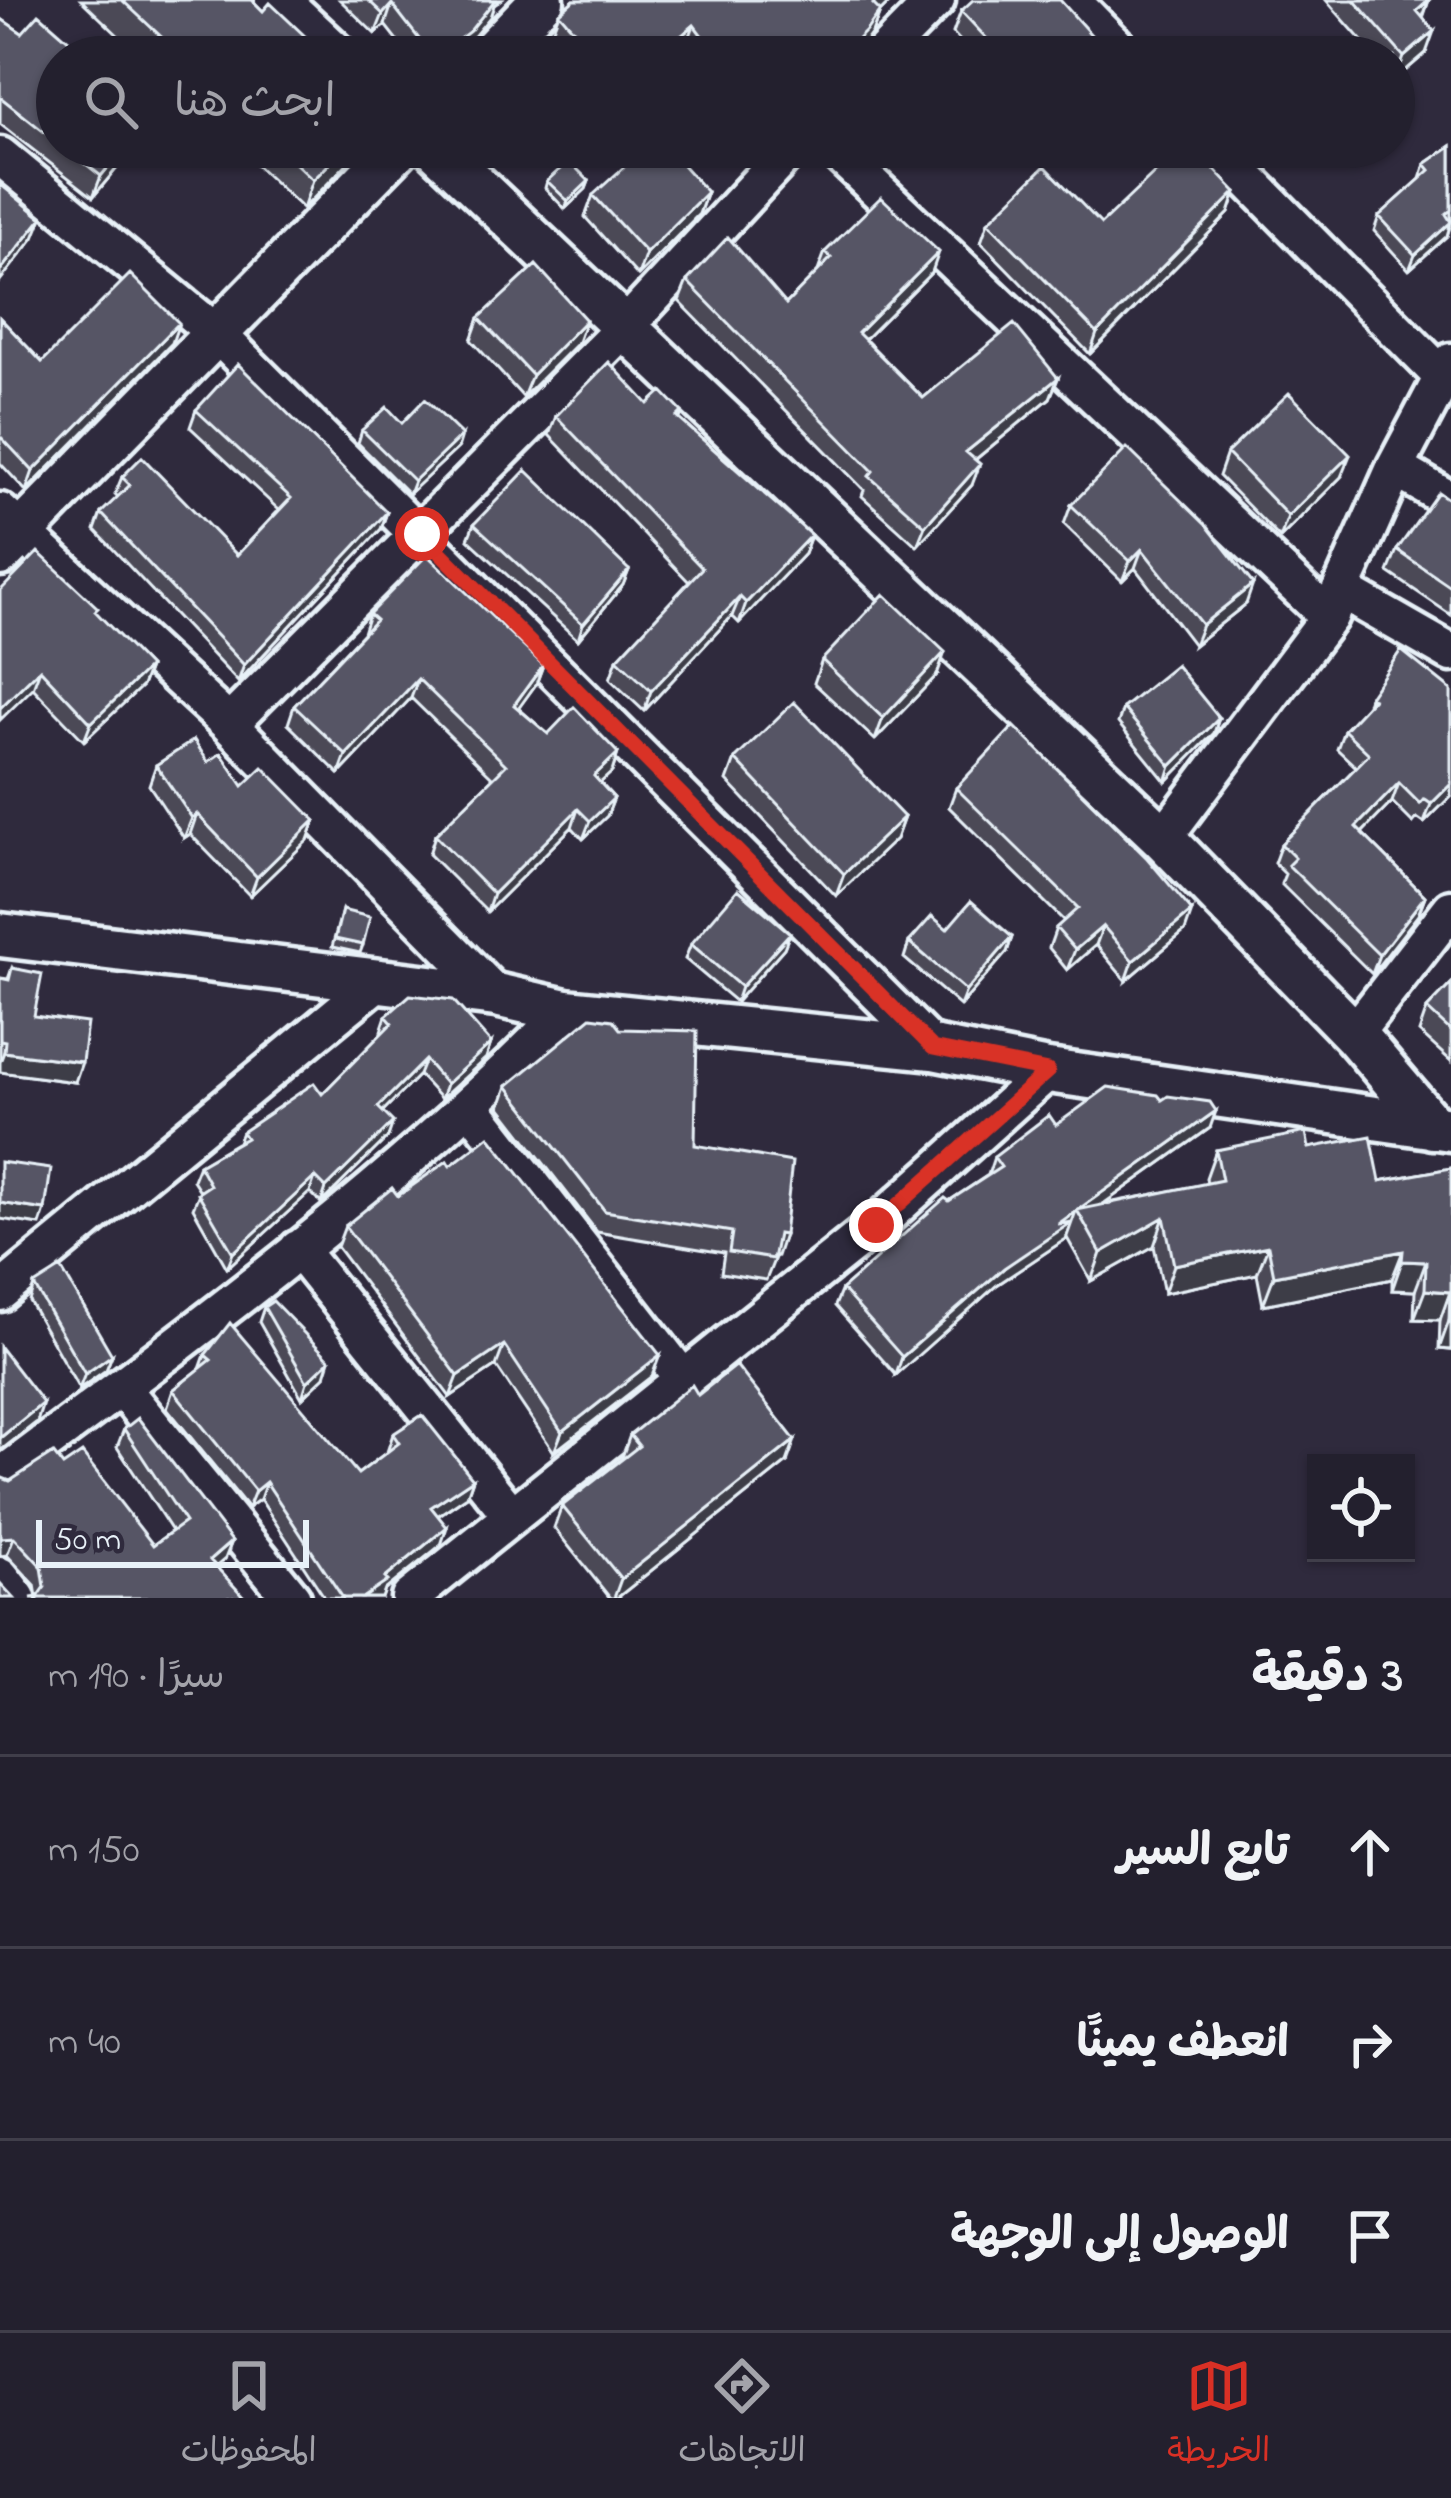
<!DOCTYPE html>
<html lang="ar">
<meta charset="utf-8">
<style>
:root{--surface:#23202e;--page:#2b2836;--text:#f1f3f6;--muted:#a3a3aa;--line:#403e4a;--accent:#d93025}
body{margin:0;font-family:"Indie Flower","Playpen Sans Arabic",sans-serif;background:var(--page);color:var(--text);direction:rtl}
.controls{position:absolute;right:36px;bottom:36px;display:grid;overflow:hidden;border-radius:0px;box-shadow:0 3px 9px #0004}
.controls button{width:108px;height:108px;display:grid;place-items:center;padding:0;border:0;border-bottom:3px solid var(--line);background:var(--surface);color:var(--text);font:60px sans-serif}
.scale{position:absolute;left:36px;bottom:30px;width:273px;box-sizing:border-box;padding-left:12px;border:6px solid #e8f1f8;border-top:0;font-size:33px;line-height:42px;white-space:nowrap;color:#e8f1f8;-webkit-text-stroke:9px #2f2a3d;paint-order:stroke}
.stop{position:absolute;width:36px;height:36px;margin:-27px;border:9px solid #d93025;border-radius:50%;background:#fff}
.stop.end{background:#d93025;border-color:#fff;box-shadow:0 3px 12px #0008}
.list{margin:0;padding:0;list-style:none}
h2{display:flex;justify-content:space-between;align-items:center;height:156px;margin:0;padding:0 48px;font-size:51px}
h2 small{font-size:39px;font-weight:400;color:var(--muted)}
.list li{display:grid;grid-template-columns:78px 1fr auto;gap:36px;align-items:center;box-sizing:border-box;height:192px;padding:0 48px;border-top:3px solid var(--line)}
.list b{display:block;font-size:45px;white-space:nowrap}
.list em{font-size:39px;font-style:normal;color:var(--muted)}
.icon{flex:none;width:66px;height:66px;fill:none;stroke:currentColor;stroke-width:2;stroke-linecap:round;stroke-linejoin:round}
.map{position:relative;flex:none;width:1451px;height:1598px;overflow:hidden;direction:ltr}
.search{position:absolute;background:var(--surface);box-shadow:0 3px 9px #0004;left:36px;right:36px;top:36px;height:132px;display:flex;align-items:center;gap:30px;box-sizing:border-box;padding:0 42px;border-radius:66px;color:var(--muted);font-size:45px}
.sheet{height:732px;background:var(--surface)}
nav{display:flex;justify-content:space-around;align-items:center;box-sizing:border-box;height:168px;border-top:3px solid var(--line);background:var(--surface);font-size:33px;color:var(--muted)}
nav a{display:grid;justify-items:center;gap:6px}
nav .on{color:var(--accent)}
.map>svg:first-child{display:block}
</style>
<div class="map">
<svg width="1451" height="1598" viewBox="0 0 1451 1598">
<rect width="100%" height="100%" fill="#2f2a3d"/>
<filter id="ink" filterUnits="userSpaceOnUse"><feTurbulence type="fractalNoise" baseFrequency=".00833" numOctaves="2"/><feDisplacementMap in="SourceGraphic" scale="24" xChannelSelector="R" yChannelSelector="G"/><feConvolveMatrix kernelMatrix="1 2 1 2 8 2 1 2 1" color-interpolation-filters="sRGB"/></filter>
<g filter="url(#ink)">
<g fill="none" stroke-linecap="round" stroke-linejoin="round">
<defs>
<path id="minor" d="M 1071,0 L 1127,57
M 880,57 L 936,0
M 832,147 L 1329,617
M 1216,147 L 1442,376
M 0,156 L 216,333 L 933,1048
M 1395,468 L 1451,501
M 0,512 L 229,724 L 496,995
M 1341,590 L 1451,653
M 229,724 L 623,329 L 792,147
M 1163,838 L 1329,617 L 1395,468 L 1451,362
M 1354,1034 L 1451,909
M 472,1108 L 684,1380
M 298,1249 L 512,1516
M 0,1292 L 377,982
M 121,1387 L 292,1598
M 0,1477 C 196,1331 395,1186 566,1011
M 0,1576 L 17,1598
M 410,1598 L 876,1225 L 1048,1071"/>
<path id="tertiary" d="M 277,0 L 338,57
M 487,57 L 542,0
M 435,147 L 1163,838 L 1354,1034 L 1433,1127
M 0,554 L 399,147
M 0,935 L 496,995 L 566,1011 L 933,1048 L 1048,1071 L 1451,1129"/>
</defs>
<use href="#minor" stroke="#e8f1f8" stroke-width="45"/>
<use href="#tertiary" stroke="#e8f1f8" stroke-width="51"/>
<use href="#minor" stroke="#2f2a3d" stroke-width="36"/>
<use href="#tertiary" stroke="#2f2a3d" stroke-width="42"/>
</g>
<path fill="#4b4957" stroke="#e8f1f8" stroke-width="3" d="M 81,0 L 252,0 L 263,11 L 327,57 L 141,57 Z
M 340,0 L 501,0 L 494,5 L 490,17 L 462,51 L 455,57 L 410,57 L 385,25 L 375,34 Z
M 574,0 L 892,0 L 880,12 L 872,33 L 853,57 L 694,57 L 686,47 L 674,57 L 571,57 L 551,34 L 559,13 Z
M 1326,0 L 1429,0 L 1423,18 L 1426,53 L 1396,79 L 1394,77 L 1394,57 L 1376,57 Z
M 961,11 L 1109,55 L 1108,57 L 975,57 L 953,33 Z
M 0,18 L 57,57 L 57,147 L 128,147 L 123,161 L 93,197 L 0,124 Z
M 1451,146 L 1451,224 L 1447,236 L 1409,270 L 1374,231 L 1379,216 L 1420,179 L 1425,164 Z
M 237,147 L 363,147 L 303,209 Z
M 547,181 L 589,181 L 586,189 L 565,209 L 545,188 Z
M 707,192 L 699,214 L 638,276 L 585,217 L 593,195 Z
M 1236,192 L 1229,213 L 1090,354 L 981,242 L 988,222 L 1101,224 Z
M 825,252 L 932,272 L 865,339 L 923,398 L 1058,378 L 1050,398 L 975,460 L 972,485 L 917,546 L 862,496 L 864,490 L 679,301 L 687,281 L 786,304 L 818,271 Z
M 0,318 L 42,362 L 172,343 L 26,491 L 0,463 Z
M 479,318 L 586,320 L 578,342 L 523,397 L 471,340 Z
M 648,404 L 682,412 L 680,419 L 811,535 L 804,554 L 739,623 L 732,616 L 644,711 L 610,679 L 617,659 L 689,582 L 549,435 L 556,416 Z
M 196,410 L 387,512 L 381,529 L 238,682 L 95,530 L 101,513 L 118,497 L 115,494 L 122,477 L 237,555 L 279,510 L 190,427 Z
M 402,423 L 458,448 L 409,494 L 358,443 L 362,430 Z
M 1227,453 L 1341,477 L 1280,538 L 1219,476 Z
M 1451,501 L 1451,615 L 1388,572 L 1397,550 Z
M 1071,505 L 1246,604 L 1194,645 L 1135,568 L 1122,581 L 1064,524 Z
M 474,524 L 629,570 L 623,585 L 578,640 L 468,539 Z
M 0,591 L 96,613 L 149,667 L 142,686 L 84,741 L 33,688 Z
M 369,614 L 543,665 L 536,684 L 518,708 L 548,734 L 618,753 L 612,772 L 600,783 L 614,798 L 607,816 L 583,839 L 572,827 L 487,912 L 429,854 L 435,835 L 493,778 L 411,698 L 339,774 L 288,724 L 294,706 L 363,633 Z
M 822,660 L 937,675 L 875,740 L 814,683 Z
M 1369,697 L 1451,796 L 1424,823 L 1417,818 L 1413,823 L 1392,802 L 1362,833 L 1425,896 L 1418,915 L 1372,974 L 1281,884 L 1285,874 L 1274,863 L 1281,844 L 1356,767 L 1337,749 L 1344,730 L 1366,707 Z
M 1123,708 L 1219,718 L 1214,733 L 1166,782 L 1118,723 Z
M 735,759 L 904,817 L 896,839 L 836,896 L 727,781 Z
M 208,762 L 243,786 L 315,820 L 308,840 L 250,896 L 190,834 L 184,838 L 149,785 L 156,765 Z
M 956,788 L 1185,931 L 1126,981 L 1096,945 L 1067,970 L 1049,948 L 1056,928 L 1064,921 L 949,807 Z
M 342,910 L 363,945 L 360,953 L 332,947 Z
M 947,929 L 1012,937 L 1007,952 L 960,1006 L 904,958 L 909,942 Z
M 790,933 L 784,948 L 736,1002 L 685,959 L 691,944 Z
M 12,968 L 34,1016 L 75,1082 L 0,1072 L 0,978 L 8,979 Z
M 1451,984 L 1451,1061 L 1419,1032 L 1427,1009 Z
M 386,1016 L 491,1043 L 486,1058 L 441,1099 L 419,1075 L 383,1111 L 388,1137 L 321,1203 L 310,1192 L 227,1268 L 193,1208 L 200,1191 L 193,1180 L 199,1165 L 238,1142 L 242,1132 L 322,1094 L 382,1033 L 381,1031 Z
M 507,1086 L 695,1145 L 784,1235 L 766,1280 L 721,1273 L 724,1253 L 597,1232 L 500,1107 Z
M 1162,1100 L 1210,1128 L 1103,1204 L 1207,1184 L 1206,1178 L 1216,1150 L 1309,1148 L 1380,1181 L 1451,1168 L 1451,1350 L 1439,1349 L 1440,1320 L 1414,1319 L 1415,1291 L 1392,1290 L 1392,1279 L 1263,1305 L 1257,1274 L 1164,1293 L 1154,1246 L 1091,1281 L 1067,1238 L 997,1285 L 896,1375 L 835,1306 L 842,1289 L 949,1201 L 988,1175 L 994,1157 L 1056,1125 Z
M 398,1196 L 652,1376 L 554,1452 L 496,1366 L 450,1397 L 337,1247 L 345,1226 Z
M 34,1285 L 112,1355 L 106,1370 L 79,1389 L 29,1301 Z
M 264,1307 L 325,1376 L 302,1398 L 259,1322 Z
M 205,1355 L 358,1474 L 387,1452 L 393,1434 L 473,1479 L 467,1496 L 438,1516 L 441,1545 L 385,1590 L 382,1598 L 325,1598 L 260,1499 L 248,1508 L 167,1408 L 173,1390 L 200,1369 Z
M 698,1395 L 787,1462 L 617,1598 L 610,1598 L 554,1528 L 562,1506 L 623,1458 L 622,1457 L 630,1435 Z
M 124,1429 L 232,1541 L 225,1559 L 216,1567 L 37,1597 L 35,1585 L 7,1555 L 10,1481 L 63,1466 L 153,1545 L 172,1531 L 117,1447 Z"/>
<path fill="#3d3c47" stroke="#e8f1f8" stroke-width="3" d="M 490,0 L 501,0 L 494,5 L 490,17 L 462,51 L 455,57 L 436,57 Z
M 877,0 L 892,0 L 880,12 L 872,33 L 858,52 L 853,57 L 840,57 L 873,4 Z
M 1429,0 L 1421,22 L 1417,11 Z
M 392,4 L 385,25 L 375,34 L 383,14 Z
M 694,25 L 686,47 L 674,57 L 656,57 Z
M 1434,31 L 1426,53 L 1396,79 L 1404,57 Z
M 125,147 L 128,147 L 123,161 L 93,197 L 101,176 Z
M 346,147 L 363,147 L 303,209 L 313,180 Z
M 589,181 L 586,189 L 565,209 L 568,201 Z
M 707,192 L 699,214 L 638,276 L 646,253 Z
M 1236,192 L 1229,213 L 1090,354 L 1097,333 Z
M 42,218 L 34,238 L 0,281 L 0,271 Z
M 1451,222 L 1447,236 L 1409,270 L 1415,255 Z
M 939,252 L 932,272 L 851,353 L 858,333 Z
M 586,320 L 578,342 L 523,397 L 532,375 Z
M 179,323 L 172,343 L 26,491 L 33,471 Z
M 1058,378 L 1050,398 L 959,473 L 966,452 Z
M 462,435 L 458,448 L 409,494 L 414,481 Z
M 1350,455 L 1341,477 L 1280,538 L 1288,516 Z
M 980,464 L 972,485 L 917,546 L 925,526 Z
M 387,512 L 381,529 L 238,682 L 244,665 Z
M 811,535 L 804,554 L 739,623 L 746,603 Z
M 1142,549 L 1135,568 L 1122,581 L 1130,561 Z
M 629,570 L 623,585 L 578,640 L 583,624 Z
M 1253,584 L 1246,604 L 1194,645 L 1202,625 Z
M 740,597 L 732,616 L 644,711 L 651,691 Z
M 945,652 L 937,675 L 875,740 L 883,718 Z
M 543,665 L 536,684 L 508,723 L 514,705 Z
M 149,667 L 142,686 L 84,741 L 91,723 Z
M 40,669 L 33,688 L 0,720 L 0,708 Z
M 418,679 L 411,698 L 339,774 L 346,755 Z
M 1219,718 L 1214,733 L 1166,782 L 1171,766 Z
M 618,753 L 612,772 L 587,795 L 594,776 Z
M 1399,783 L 1392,802 L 1349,846 L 1356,827 Z
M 1451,784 L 1451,796 L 1424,823 L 1431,804 Z
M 614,798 L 607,816 L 583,839 L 590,821 Z
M 578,809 L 572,827 L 487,912 L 493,894 Z
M 197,814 L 190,834 L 184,838 L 192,818 Z
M 904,817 L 896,839 L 836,896 L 844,874 Z
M 315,820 L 308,840 L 250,896 L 257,877 Z
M 1425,896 L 1418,915 L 1372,974 L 1379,955 Z
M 1192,911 L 1185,931 L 1126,981 L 1133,961 Z
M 1103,926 L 1096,945 L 1067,970 L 1075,950 Z
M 790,933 L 784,948 L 736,1002 L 741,987 Z
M 1012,937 L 1007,952 L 960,1006 L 966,991 Z
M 491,1043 L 486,1058 L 441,1099 L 446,1084 Z
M 4,1052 L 82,1062 L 75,1082 L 0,1072 L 0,1062 Z
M 425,1060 L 419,1075 L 373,1121 L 378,1107 Z
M 1216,1111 L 1210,1128 L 1082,1219 L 1077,1210 Z
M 393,1122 L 388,1137 L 321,1203 L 326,1188 Z
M 315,1177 L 310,1192 L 227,1268 L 233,1253 Z
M 0,1203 L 45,1210 L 40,1225 L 0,1219 Z
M 1076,1211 L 1066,1239 L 997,1285 L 896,1375 L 902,1357 L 1004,1268 Z
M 1164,1217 L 1154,1246 L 1091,1281 L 1101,1253 Z
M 778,1234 L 784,1235 L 777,1256 L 771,1255 Z
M 1268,1246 L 1257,1274 L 1164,1293 L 1174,1265 Z
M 1403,1251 L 1392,1279 L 1263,1305 L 1274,1276 Z
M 1402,1261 L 1426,1262 L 1415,1291 L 1392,1290 Z
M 1425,1290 L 1450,1292 L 1440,1320 L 1414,1319 Z
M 1449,1321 L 1451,1321 L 1451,1350 L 1439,1349 Z
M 504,1345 L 496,1366 L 450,1397 L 458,1376 Z
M 112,1355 L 106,1370 L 79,1389 L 85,1374 Z
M 660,1355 L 652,1376 L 554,1452 L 562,1432 Z
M 330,1360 L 325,1376 L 302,1398 L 307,1382 Z
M 43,1403 L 37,1422 L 0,1451 L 0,1438 Z
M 795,1440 L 787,1462 L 617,1598 L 614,1598 L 621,1579 Z
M 473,1479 L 467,1496 L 425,1524 L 431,1507 Z
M 266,1482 L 260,1499 L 248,1508 L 255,1491 Z
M 447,1527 L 441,1545 L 385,1590 L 382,1598 L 363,1598 L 385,1578 Z
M 14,1537 L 7,1555 L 0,1556 L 0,1538 Z
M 232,1541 L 225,1559 L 203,1578 L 210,1560 Z"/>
<path fill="#575565" stroke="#e8f1f8" stroke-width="3" d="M 122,0 L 252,0 L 263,11 L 270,3 L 327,57 L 183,57 Z
M 368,0 L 495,0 L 470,31 L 436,57 L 433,57 L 392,4 L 383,14 Z
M 574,0 L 877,0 L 873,4 L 880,11 L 866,31 L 840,57 L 718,57 L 694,25 L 656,57 L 597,57 L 559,13 Z
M 973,0 L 1060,0 L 1109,55 L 1107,57 L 1004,57 L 961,11 Z
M 1354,0 L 1429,0 L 1417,11 L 1434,31 L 1404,57 Z
M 39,14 L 88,57 L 57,57 L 57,142 L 0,97 L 0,18 L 22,33 Z
M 1451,146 L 1451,210 L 1446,214 L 1451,222 L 1415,255 L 1379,216 L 1430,170 L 1425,164 Z
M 64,147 L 125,147 L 101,176 Z
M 278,147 L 346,147 L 313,180 Z
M 646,147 L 667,147 L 707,192 L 646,253 L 593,195 Z
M 1182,147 L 1193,147 L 1236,192 L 1097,333 L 988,222 L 1045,166 L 1101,224 Z
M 569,161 L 589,181 L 568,201 L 547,181 Z
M 0,184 L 42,218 L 0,271 Z
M 881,197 L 939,252 L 858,333 L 923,398 L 1014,324 L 1058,378 L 966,452 L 980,464 L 925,526 L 869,476 L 873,471 L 687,281 L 728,237 L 786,304 L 831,258 L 825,252 Z
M 536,265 L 586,320 L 532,375 L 479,318 Z
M 130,274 L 179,323 L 33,471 L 0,436 L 0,318 L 42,362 Z
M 609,362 L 648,404 L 662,391 L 682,412 L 677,417 L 811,535 L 746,603 L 740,597 L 651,691 L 617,659 L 702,568 L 556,416 Z
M 238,364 L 387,512 L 244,665 L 101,513 L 130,485 L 122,477 L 142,457 L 237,555 L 291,498 L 196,410 Z
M 1289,393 L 1350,455 L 1288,516 L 1227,453 Z
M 425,399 L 462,435 L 414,481 L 362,430 L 387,407 L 402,423 Z
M 1127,448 L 1208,527 L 1253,584 L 1202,625 L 1142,549 L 1130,561 L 1071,505 Z
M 526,470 L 629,570 L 583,624 L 474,524 Z
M 1438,492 L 1451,501 L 1451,587 L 1397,550 Z
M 38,552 L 98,608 L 95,611 L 149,667 L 91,723 L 40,669 L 0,708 L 0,591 Z
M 427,555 L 543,665 L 514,705 L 548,734 L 574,707 L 618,753 L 594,776 L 614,798 L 590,821 L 578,809 L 493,894 L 435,835 L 506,765 L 418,679 L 346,755 L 294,706 L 376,620 L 369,614 Z
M 884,594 L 945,652 L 883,718 L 822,660 Z
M 1401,650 L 1451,690 L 1451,784 L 1431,804 L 1424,799 L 1420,804 L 1399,783 L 1356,827 L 1425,896 L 1379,955 L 1288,865 L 1295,858 L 1281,844 L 1369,754 L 1344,730 L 1373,699 L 1369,697 Z
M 1176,665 L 1219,718 L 1171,766 L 1123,708 Z
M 794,702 L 904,817 L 844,874 L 735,759 Z
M 1014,726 L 1147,858 L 1192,911 L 1133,961 L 1103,926 L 1075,950 L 1056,928 L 1078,908 L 956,788 Z
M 194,740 L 208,762 L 221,753 L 243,786 L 263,767 L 315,820 L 257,877 L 197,814 L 192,818 L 156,765 Z
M 738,889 L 790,933 L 741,987 L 691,944 Z
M 971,901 L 1012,937 L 966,991 L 909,942 L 932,916 L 947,929 Z
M 342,910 L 370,917 L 363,945 L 335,939 Z
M 12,968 L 42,974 L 34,1016 L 87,1023 L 82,1062 L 4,1052 L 5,1041 L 0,1040 L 0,978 L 9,980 Z
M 1451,984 L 1451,1031 L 1427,1009 Z
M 410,995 L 453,1000 L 491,1043 L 446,1084 L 425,1060 L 378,1107 L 393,1122 L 326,1188 L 315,1177 L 233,1253 L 198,1193 L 210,1185 L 199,1165 L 246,1138 L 242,1132 L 314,1083 L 322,1094 L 392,1023 L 386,1016 Z
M 591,1017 L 613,1020 L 620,1029 L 697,1031 L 695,1145 L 792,1162 L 784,1235 L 778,1234 L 773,1259 L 729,1252 L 732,1232 L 605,1211 L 507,1086 Z
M 1108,1087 L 1158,1095 L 1162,1100 L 1168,1096 L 1210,1102 L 1216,1111 L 1058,1224 L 1072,1222 L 1004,1268 L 902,1357 L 842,1289 L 945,1198 L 949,1201 L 1001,1167 L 994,1157 L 1049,1115 L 1056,1125 Z
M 1306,1132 L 1309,1148 L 1371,1136 L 1380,1181 L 1451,1168 L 1451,1321 L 1449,1321 L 1450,1292 L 1425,1290 L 1426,1262 L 1402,1261 L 1403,1251 L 1274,1276 L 1268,1246 L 1174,1265 L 1164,1217 L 1101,1253 L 1077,1210 L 1222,1180 L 1216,1150 Z
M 489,1136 L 660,1355 L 562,1432 L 504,1345 L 458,1376 L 345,1226 L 392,1188 L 398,1196 L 447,1161 L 450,1166 Z
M 0,1162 L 51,1169 L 45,1210 L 0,1203 Z
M 61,1268 L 112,1355 L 85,1374 L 34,1285 Z
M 273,1301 L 330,1360 L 307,1382 L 264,1307 Z
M 230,1323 L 358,1474 L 399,1443 L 393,1434 L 422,1415 L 473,1479 L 431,1507 L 447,1527 L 385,1578 L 388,1581 L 363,1598 L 343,1598 L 266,1482 L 255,1491 L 173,1390 L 211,1360 L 205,1355 Z
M 0,1347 L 43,1403 L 0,1438 Z
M 736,1365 L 795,1440 L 621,1579 L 562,1506 L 639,1446 L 630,1435 L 692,1385 L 698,1395 Z
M 138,1418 L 232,1541 L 210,1560 L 245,1598 L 31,1598 L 38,1597 L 45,1587 L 42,1567 L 14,1537 L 0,1538 L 0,1477 L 10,1481 L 53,1453 L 63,1466 L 82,1453 L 153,1545 L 185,1522 L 124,1429 Z
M 0,1583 L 14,1598 L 0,1598 Z"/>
</g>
<g fill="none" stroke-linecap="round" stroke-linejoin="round" filter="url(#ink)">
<path stroke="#d93025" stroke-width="15" d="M 422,534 L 933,1048 L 1048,1071 L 876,1225"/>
</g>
</svg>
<div class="controls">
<button><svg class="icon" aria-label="locate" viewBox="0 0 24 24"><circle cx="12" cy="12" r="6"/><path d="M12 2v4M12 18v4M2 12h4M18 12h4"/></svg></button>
</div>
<div class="scale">50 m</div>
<div class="stop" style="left:422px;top:534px"></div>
<div class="stop end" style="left:876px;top:1225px"></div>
<div class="search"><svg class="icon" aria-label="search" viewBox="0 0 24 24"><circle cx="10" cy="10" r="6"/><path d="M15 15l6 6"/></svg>ابحث هنا</div>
</div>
<section class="sheet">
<h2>3 دقيقة<small>سيرًا · 190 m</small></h2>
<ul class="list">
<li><svg class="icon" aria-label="ahead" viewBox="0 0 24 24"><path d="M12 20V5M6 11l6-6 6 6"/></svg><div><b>تابع السير</b></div><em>150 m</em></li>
<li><svg class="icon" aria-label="right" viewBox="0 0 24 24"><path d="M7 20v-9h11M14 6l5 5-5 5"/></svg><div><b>انعطف يمينًا</b></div><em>40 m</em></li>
<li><svg class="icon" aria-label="arrive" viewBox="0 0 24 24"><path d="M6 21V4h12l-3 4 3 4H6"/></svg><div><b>الوصول إلى الوجهة</b></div></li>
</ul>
</section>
<nav>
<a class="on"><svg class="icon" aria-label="map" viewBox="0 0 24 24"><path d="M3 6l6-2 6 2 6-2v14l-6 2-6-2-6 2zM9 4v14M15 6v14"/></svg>الخريطة</a>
<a><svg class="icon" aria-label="directions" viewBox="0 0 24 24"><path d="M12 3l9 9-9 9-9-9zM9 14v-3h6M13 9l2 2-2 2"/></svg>الاتجاهات</a>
<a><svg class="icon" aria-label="saved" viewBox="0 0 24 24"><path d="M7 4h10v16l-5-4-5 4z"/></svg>المحفوظات</a>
</nav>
